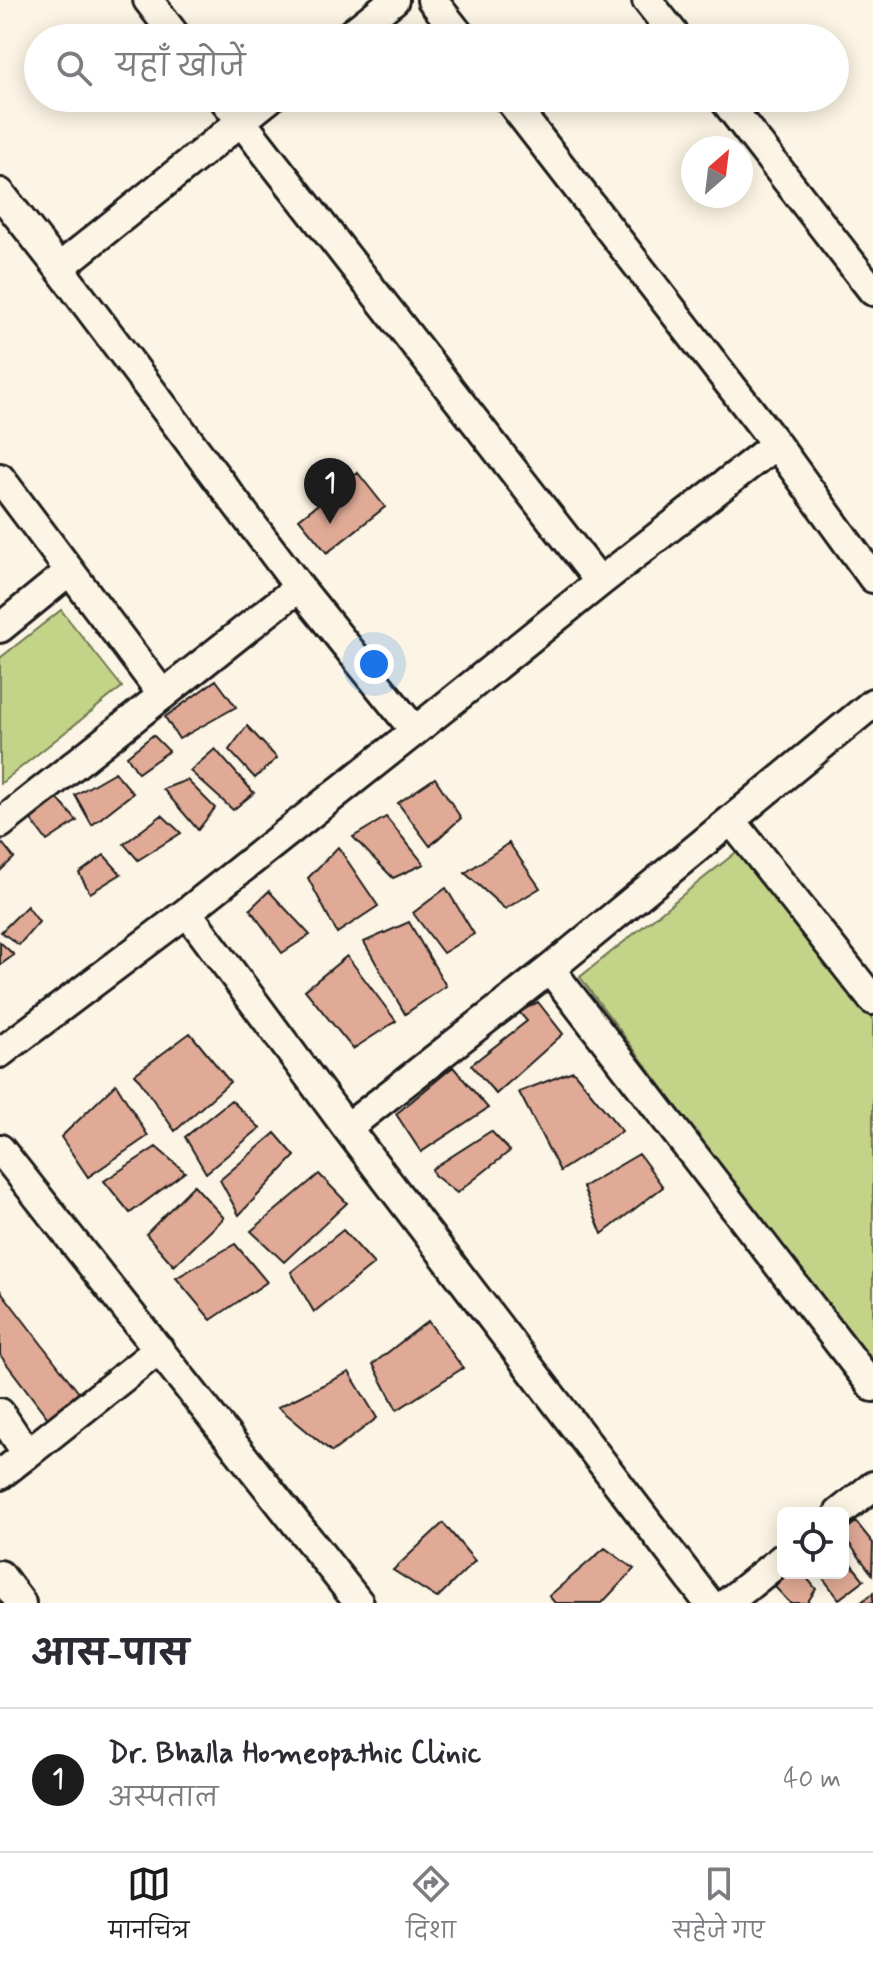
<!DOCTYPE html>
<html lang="hi">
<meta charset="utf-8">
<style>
:root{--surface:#fff;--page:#f7f7f7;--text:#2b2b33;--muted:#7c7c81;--line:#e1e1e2;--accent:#1c1c1c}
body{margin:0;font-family:Mynerve,"Playpen Sans Deva",sans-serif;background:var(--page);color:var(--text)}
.controls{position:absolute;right:24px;bottom:24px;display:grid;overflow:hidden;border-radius:12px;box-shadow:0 4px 20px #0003}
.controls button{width:72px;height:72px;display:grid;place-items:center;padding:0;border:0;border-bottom:2px solid var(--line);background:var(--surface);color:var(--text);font:40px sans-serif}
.compass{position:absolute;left:681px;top:136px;width:72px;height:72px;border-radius:50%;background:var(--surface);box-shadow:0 4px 20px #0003;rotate:28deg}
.you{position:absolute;left:374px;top:664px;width:28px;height:28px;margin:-20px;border:6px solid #fff;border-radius:50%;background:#1a73e8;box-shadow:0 0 0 12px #1a73e833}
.badge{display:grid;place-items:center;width:52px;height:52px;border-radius:50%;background:var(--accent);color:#fff;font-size:26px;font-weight:700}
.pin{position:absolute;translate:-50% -66px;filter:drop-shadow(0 2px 4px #0008)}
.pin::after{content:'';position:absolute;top:42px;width:28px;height:24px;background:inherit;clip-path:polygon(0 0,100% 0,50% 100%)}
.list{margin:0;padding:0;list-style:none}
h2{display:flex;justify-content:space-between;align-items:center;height:104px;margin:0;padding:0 32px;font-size:34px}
h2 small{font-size:26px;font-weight:400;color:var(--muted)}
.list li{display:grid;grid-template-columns:52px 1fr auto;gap:24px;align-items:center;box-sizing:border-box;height:144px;padding:0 32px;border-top:2px solid var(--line)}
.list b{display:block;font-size:30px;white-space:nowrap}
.list p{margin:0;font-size:26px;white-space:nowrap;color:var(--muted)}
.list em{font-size:26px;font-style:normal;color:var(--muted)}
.icon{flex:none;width:44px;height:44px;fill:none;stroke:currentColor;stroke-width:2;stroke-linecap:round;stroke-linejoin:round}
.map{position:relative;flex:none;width:873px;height:1603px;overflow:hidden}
.search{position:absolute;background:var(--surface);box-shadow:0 4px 20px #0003;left:24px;right:24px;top:24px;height:88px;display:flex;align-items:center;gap:20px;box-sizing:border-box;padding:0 28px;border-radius:44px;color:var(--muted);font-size:30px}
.sheet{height:248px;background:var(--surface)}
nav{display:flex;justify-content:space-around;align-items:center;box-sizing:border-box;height:112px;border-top:2px solid var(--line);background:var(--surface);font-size:22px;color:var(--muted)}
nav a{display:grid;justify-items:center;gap:4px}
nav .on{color:var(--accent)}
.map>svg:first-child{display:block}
</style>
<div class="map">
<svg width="873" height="1603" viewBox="0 0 873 1603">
<rect width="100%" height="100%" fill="#fcf5e5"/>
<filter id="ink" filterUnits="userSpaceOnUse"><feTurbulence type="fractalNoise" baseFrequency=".0125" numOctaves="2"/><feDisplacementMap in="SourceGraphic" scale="16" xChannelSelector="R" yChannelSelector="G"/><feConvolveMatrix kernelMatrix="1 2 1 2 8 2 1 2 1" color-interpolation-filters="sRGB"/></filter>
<g filter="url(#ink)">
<path fill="#c3d489" stroke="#707852" stroke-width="2" d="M 61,610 L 122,687 L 0,784 L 0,658 Z
M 739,850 L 873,1020 L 873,1370 L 580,977 Z"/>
<path fill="#e0aa96" stroke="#1c1c1c" stroke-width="2" d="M 358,473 L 385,507 L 327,553 L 299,519 Z
M 216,680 L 236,707 L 179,739 L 165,717 Z
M 247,726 L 277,758 L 255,778 L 229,750 Z
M 153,735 L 169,751 L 138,773 L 127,756 Z
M 215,749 L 254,793 L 233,810 L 190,771 Z
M 115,772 L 133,793 L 92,825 L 75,795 Z
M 435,778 L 461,818 L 430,846 L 398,803 Z
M 187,780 L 215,808 L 198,830 L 163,789 Z
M 58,799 L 77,821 L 47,841 L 30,818 Z
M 162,815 L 181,833 L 138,860 L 124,844 Z
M 386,817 L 424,864 L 393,878 L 353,837 Z
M 509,843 L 540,888 L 505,909 L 465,873 Z
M 3,844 L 14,858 L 0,871 L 0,846 Z
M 338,847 L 378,906 L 337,933 L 308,878 Z
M 104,855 L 121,874 L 90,893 L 79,873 Z
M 446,888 L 474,934 L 443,953 L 413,913 Z
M 269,891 L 310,935 L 282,953 L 250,909 Z
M 27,906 L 39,922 L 19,945 L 1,932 Z
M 409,922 L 446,986 L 405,1014 L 364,942 Z
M 0,942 L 14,955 L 0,965 Z
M 347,956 L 396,1021 L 353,1049 L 305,990 Z
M 538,1002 L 563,1034 L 496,1094 L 471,1065 L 527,1021 L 519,1012 Z
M 190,1033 L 230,1082 L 175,1131 L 135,1074 Z
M 453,1067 L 488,1108 L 421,1152 L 396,1114 Z
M 573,1071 L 622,1131 L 560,1171 L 519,1092 Z
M 116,1084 L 148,1136 L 88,1177 L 61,1137 Z
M 231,1100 L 260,1128 L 206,1173 L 185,1137 Z
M 491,1131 L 510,1151 L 457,1193 L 434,1175 L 432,1169 Z
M 275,1133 L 295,1156 L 239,1215 L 220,1180 Z
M 156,1147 L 185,1172 L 130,1213 L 104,1181 Z
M 639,1154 L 663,1187 L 602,1234 L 583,1187 Z
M 319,1174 L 347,1203 L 284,1262 L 251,1231 Z
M 194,1185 L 224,1218 L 174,1266 L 146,1234 Z
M 343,1230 L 374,1264 L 314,1312 L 291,1272 Z
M 235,1244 L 267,1282 L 211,1320 L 176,1278 Z
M 0,1290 L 89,1406 L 57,1430 L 0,1355 Z
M 428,1321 L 463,1368 L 397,1410 L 373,1364 Z
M 349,1372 L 377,1418 L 332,1452 L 278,1407 Z
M 856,1522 L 873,1543 L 872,1574 L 843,1535 L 843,1532 Z
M 443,1523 L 475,1561 L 437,1598 L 393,1570 Z
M 605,1548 L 634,1569 L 602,1603 L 555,1603 L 549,1596 Z
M 843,1554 L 864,1580 L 839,1599 L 819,1573 L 843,1573 Z
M 785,1573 L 803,1573 L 816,1589 L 807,1603 L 790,1603 L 775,1587 Z
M 873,1593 L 873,1603 L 860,1603 Z"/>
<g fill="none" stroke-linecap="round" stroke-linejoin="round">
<defs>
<path id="minor" d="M 148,0 L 177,38
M 432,0 L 462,38
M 647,0 L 677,38
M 346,38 L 394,0
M 223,98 L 600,582
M 508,98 L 776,444 L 873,578
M 723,98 L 873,291
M 0,193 L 59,268 L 299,587 L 415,731
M 59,268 L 270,98
M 0,478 L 163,695
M 0,628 L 70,571
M 731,820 L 873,1000
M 0,824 L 299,587
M 187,912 L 347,1128 L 709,1603
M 550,969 L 873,1387
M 0,1053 L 187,912 L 415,731 L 600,582 L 776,444
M 347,1128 L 550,969 L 873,703
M 0,1149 L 359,1603
M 0,1413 L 27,1454 L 159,1349
M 0,1475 L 27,1454
M 839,1513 L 873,1486
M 0,1575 L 21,1603
M 727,1603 L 783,1558"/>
</defs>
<use href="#minor" stroke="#1c1c1c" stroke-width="34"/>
<use href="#minor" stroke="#fcf5e5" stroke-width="28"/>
</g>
</g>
</svg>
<div class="controls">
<button><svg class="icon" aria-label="locate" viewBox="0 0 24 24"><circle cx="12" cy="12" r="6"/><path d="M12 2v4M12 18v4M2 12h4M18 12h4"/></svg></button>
</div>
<svg class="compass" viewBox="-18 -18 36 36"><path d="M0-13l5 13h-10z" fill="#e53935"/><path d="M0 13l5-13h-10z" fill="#7c7c81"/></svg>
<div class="you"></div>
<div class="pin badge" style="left:330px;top:524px">1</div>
<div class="search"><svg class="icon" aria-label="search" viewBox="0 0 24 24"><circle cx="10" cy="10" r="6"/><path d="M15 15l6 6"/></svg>यहाँ खोजें</div>
</div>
<section class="sheet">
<h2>आस-पास<small></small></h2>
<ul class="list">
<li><span class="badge">1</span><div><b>Dr. Bhalla Homeopathic Clinic</b><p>अस्पताल</p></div><em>40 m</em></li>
</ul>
</section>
<nav>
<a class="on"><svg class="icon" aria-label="map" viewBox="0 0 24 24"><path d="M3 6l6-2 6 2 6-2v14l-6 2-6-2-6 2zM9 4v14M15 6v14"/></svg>मानचित्र</a>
<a><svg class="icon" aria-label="directions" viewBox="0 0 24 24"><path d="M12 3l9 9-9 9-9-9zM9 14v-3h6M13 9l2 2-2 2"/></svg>दिशा</a>
<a><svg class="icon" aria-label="saved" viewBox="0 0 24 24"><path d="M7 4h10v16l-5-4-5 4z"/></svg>सहेजे गए</a>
</nav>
